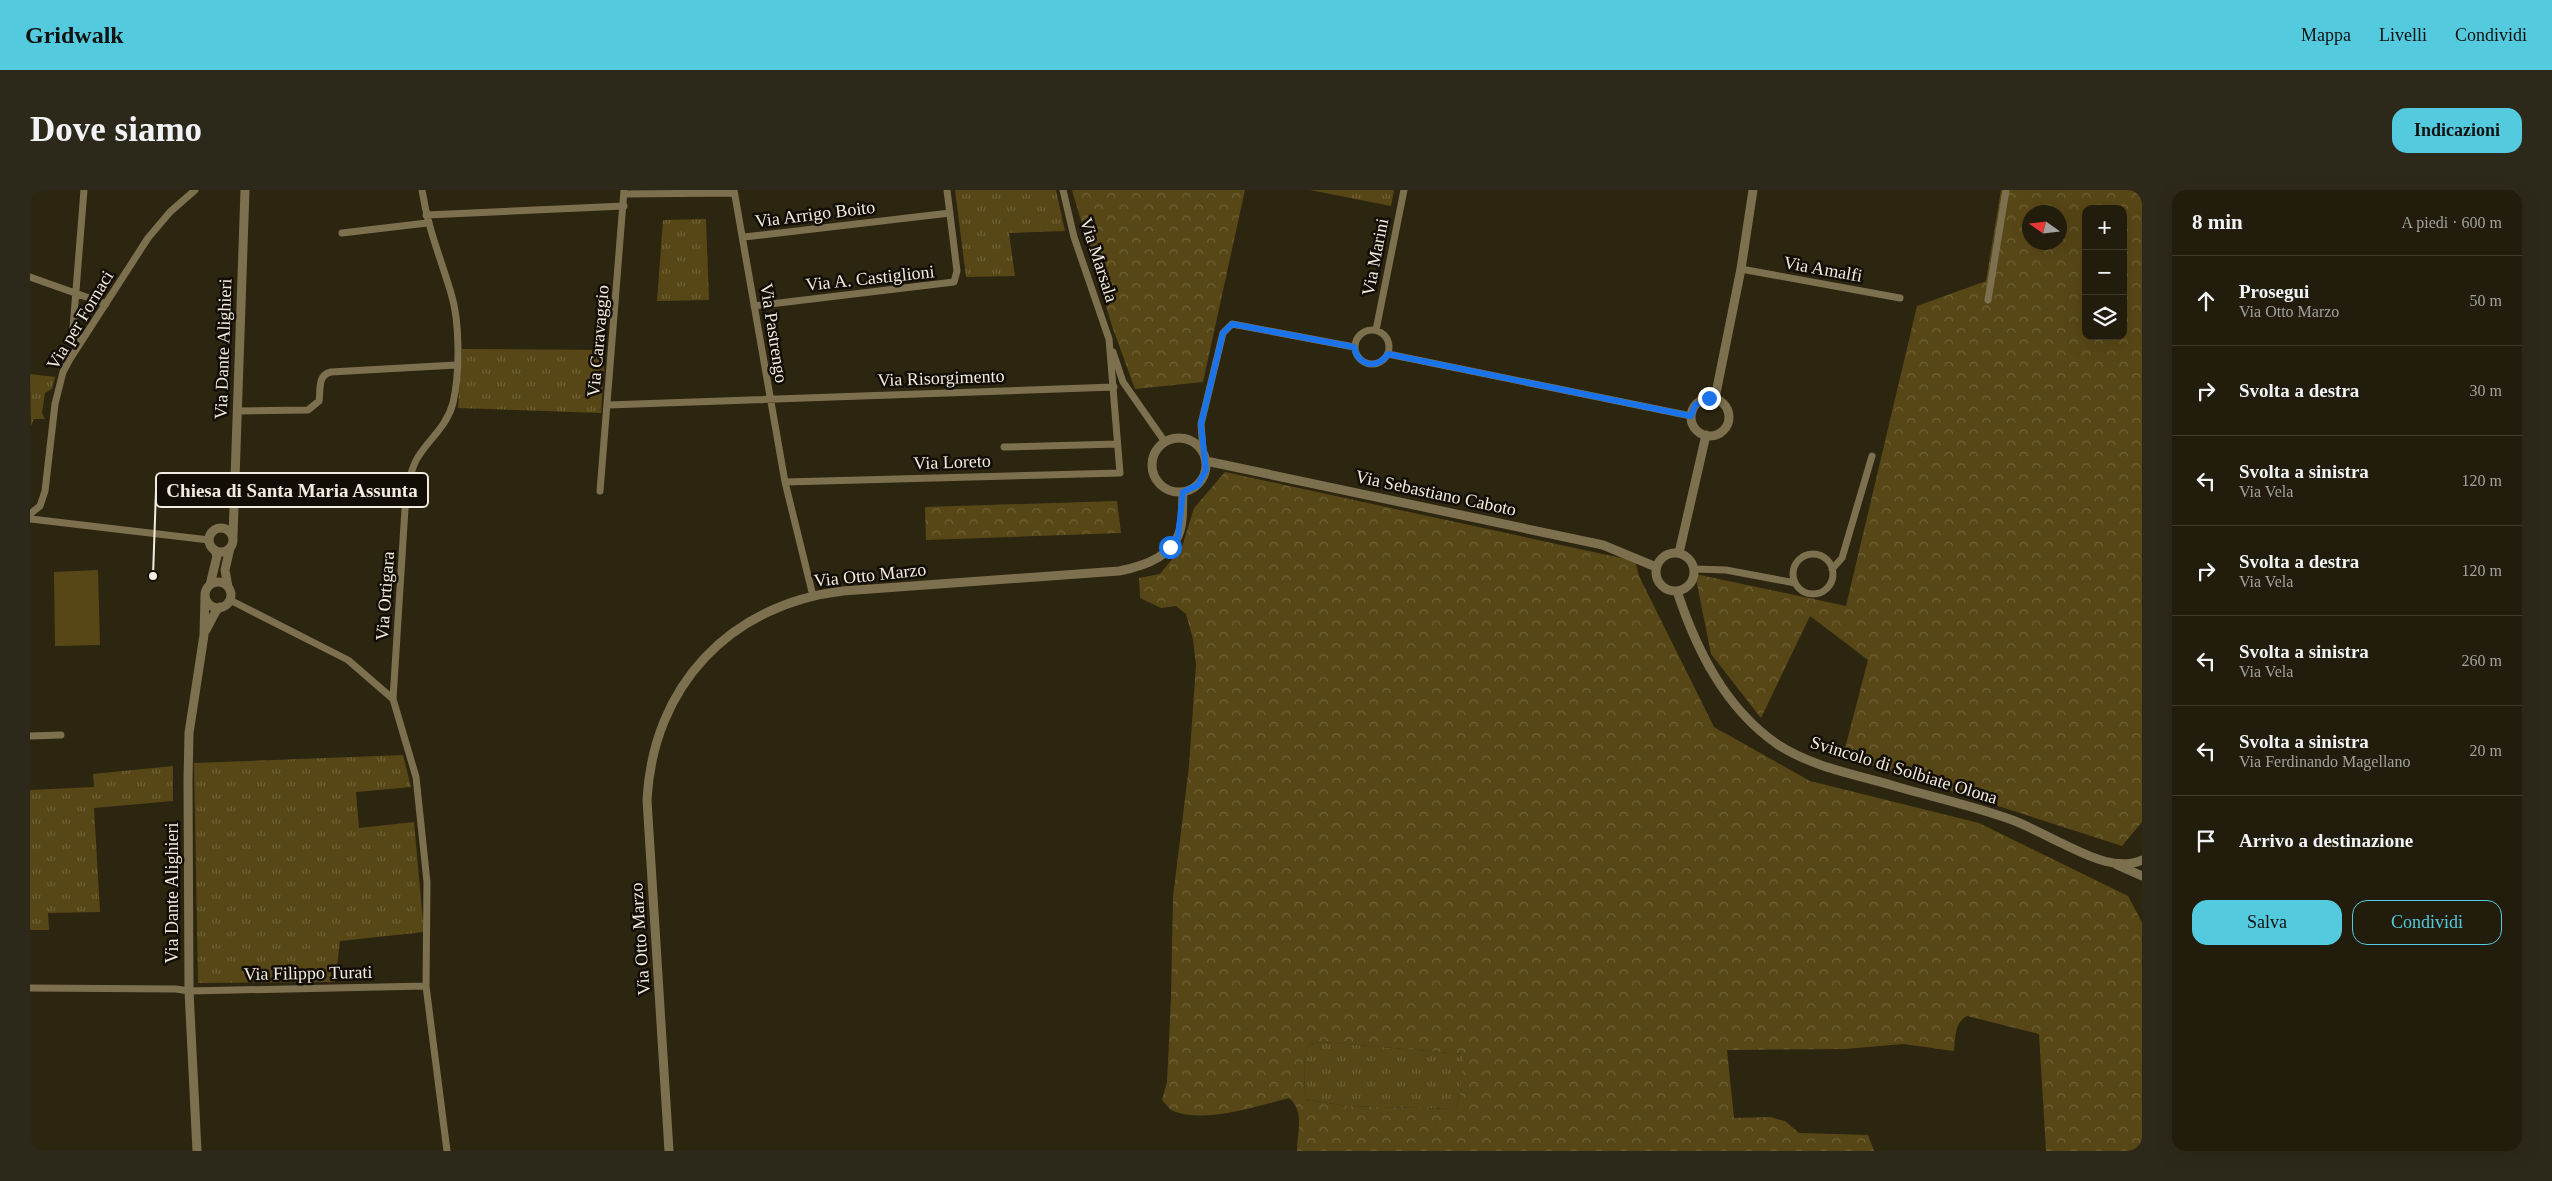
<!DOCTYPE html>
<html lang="it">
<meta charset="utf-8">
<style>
:root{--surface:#211c0c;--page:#2d291a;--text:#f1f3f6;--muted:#a2a19d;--line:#3e3a2d;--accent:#54cade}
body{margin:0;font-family:Georgia,serif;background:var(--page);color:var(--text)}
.controls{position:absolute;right:15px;top:15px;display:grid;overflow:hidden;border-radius:10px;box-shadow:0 5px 20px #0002}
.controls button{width:45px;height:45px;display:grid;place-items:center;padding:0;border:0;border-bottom:1px solid var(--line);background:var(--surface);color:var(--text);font:25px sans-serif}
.compass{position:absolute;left:1992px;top:15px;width:45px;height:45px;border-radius:50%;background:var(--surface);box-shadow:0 5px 20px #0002;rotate:284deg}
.stop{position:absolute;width:15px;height:15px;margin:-11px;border:4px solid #1a73e8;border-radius:50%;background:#fff}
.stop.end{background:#1a73e8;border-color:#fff;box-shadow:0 1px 5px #0008}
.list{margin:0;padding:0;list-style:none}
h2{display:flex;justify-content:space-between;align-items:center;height:65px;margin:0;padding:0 20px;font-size:21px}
h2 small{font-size:16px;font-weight:400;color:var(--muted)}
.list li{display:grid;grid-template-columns:32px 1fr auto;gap:15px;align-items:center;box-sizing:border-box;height:90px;padding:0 20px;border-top:1px solid var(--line)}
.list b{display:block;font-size:19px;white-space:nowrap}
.list p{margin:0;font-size:16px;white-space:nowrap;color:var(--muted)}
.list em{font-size:16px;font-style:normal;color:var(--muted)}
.actions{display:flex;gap:10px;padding:15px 20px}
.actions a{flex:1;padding:11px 0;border:1px solid var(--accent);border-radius:15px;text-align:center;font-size:18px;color:var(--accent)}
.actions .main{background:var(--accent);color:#111}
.icon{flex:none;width:28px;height:28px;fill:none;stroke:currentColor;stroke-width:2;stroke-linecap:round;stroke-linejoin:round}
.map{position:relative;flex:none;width:2112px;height:961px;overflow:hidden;border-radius:15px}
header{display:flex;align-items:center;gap:30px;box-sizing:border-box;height:70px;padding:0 25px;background:var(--accent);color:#111}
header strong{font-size:24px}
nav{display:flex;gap:28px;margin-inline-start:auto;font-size:18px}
.intro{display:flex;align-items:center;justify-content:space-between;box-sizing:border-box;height:120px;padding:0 30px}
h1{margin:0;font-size:35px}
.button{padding:12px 22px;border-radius:15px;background:var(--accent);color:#111;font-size:18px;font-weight:700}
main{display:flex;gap:30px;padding:0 30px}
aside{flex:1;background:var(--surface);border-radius:15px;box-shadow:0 5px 20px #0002}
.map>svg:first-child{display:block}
</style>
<header>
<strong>Gridwalk</strong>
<nav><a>Mappa</a><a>Livelli</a><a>Condividi</a></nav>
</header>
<div class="intro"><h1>Dove siamo</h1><a class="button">Indicazioni</a></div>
<main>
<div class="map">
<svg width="2112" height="961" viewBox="0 0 2112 961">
<defs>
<pattern id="grass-tufts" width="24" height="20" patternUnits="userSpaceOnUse" patternTransform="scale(1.25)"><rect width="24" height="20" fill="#584716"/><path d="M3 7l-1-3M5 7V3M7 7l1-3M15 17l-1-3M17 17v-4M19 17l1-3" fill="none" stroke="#706237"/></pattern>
<pattern id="forest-crowns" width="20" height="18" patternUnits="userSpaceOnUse" patternTransform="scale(1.25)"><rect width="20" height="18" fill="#584716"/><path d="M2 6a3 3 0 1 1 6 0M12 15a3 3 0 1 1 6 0" fill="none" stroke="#706237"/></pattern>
</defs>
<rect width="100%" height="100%" fill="#2c2510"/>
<path fill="url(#grass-tufts)" d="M 925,0 L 1026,0 L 1035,41 L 979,43 L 985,86 L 936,87 Z
M 1280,0 L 1364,0 L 1361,16 Z
M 676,29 L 679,110 L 627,111 L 633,30 Z
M 432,159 L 575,160 L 571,223 L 428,218 Z
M 0,184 L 25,187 L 22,199 L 15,203 L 12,223 L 15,229 L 4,229 L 1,236 Z
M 373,565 L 381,597 L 326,602 L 329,638 L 384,632 L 394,742 L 310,751 L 305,792 L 168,793 L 164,573 Z
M 143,576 L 143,611 L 64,618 L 70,722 L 18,723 L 19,740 L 0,740 L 0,600 L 64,597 L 63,584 Z
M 1292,852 L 1435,864 L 1430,904 L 1426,919 L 1315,916 L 1275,909 L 1274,874 L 1279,854 Z"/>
<path fill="url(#forest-crowns)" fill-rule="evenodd" d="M 1042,0 L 1215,0 L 1173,192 L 1105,199 L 1082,136 Z
M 1971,0 L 2112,0 L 2112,632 L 2092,656 L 1813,566 L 1838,470 L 1780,426 L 1731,528 L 1681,464 L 1665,384 L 1816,416 L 1887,116 L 1956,91 ZM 2056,19 L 2093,19 L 2093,146 L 2056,146 ZM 2000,22 L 2030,22 L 2030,52 L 2000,52 Z
M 1195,282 L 1605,371 L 1609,386 L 1684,537 L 1780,591 L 1949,633 L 2098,706 L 2112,732 L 2112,961 L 2016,961 L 2009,844 L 1937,826 C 1924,833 1926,847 1924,861 L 1873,854 L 1815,859 L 1697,860 L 1704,928 L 1740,927 L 1755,931 L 1769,943 L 1838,945 L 1844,961 L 1267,961 C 1267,943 1275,921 1259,908 C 1227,916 1175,934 1143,921 C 1139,919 1136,914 1132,910 L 1137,892 L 1141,808 L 1143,707 L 1159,576 L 1166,475 L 1163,449 L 1156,424 L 1146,416 L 1131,418 L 1110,408 L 1109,388 L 1130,384 L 1152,357 L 1164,318 ZM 1292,852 L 1434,864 L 1430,904 L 1426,919 L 1315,916 L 1275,909 L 1274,874 L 1279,854 Z
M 1087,311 L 1091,343 L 896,350 L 895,317 Z"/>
<path fill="#584716" d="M 68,380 L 70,455 L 25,456 L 24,382 Z"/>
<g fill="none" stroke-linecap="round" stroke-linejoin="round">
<path stroke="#7d704e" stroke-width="7" d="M 392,0 C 398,39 410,66 421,103 C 430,132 430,183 423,213 C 417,236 400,248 388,267 C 381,278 379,291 376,303 L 363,509 L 386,587 L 397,692 L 396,796 L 417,961
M 704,0 L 755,292 L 783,406
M 594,4 L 704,3
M 396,25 L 594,16
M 312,43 L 397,33
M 714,47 L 920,23
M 1711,79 L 1870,108
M 0,87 L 76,114
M 1958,110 L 1976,0
M 724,116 L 924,92 L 927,81 L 917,0
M1325 157a17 17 0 1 1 34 0a17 17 0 1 1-34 0Z
M 1346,140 L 1374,0
M 51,151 L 43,138 L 54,0
M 1083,162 L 1093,192 L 1135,252
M 1358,164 L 1661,226
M 578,215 L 1084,197
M 208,221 L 278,220 L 289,211 C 291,200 287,185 301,182 L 426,175
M 974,257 L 1087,254
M 1173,261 L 1171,234 L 1193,143 L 1202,134 L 1324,157
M 755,292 L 1090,283 L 1079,149 L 1044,47 L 1033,0
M 570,301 L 594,0
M 0,324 L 10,316 L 15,301 L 25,214 L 33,182 L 40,169 L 118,48 L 140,22 L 165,0
M 1,329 L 179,350
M1763 384a20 20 0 1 1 40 0a20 20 0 1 1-40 0Z
M 1664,379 L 1696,380 L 1765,393
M 1802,379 L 1812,368 L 1842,266
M 200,410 L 318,470 L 363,509
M 0,546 L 31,545
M 0,798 L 146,799 L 159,801 L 396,796"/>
<path stroke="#7d704e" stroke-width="9" d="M 1685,208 L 1711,79 L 1723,0
M1661 227a19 19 0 1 1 38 0a19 19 0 1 1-38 0Z
M1122 275a27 27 0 1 1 54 0a27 27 0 1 1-54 0Z
M 1176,271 L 1573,355 L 1626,377
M179 350a12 12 0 1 1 24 0a12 12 0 1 1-24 0Z
M 203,346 L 215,0
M1626 382a19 19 0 1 1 38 0a19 19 0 1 1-38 0Z
M 1649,363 L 1676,245
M175 405a13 13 0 1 1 26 0a13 13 0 1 1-26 0Z
M 180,395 L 187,366 L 185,360
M 198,397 L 195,380 L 200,358
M 1647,401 C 1666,459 1695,518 1747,554 C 1780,576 1823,584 1861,595 C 1902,607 1945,616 1985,631 C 2000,637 2014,645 2029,652 C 2053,663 2085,682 2112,670
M 176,440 L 186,421 L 190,417
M 2087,675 L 2112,686
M 167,961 L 159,801 L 158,591 L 159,543 L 174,445 L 175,406
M 639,961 L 617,610 C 623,496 700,414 813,401 L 1089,381 C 1110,377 1139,368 1148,346 C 1154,333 1152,316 1153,303"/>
</g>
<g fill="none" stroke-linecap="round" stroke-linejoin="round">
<path stroke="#1a73e8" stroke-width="6" d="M 1140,357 L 1148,347 L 1153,302 L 1168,295 L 1176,280 L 1171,234 L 1193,143 L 1202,134 L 1324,157 C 1328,176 1347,180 1358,164 L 1661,226 L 1665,215 L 1679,208"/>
</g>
<g text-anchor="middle" stroke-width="5" stroke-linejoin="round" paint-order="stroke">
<g font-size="18" fill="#f1ecdf" stroke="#120e06">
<text transform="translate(785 24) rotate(-7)" y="6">Via Arrigo Boito</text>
<text transform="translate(1345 67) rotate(-79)" y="6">Via Marini</text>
<text transform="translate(1069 70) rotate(72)" y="6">Via Marsala</text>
<text transform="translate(1793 79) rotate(10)" y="6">Via Amalfi</text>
<text transform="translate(840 88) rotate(-6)" y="6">Via A. Castiglioni</text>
<text transform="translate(50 130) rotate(-59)" y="6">Via per Fornaci</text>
<text transform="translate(744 143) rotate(81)" y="6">Via Pastrengo</text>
<text transform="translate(568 151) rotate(-85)" y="6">Via Caravaggio</text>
<text transform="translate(193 159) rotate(-88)" y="6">Via Dante Alighieri</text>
<text transform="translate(911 188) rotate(-2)" y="6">Via Risorgimento</text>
<text transform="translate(922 272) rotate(-2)" y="6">Via Loreto</text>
<text transform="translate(1406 303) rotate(12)" y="6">Via Sebastiano Caboto</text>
<text transform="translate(840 385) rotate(-6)" y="6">Via Otto Marzo</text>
<text transform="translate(355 406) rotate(-86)" y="6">Via Ortigara</text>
<text transform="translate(1874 580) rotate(17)" y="6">Svincolo di Solbiate Olona</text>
<text transform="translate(142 703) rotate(-90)" y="6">Via Dante Alighieri</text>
<text transform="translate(610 749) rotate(-94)" y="6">Via Otto Marzo</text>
<text transform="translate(278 783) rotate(-1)" y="6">Via Filippo Turati</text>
</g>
</g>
<path fill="none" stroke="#f1ecdf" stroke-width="2" d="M123 386L126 300"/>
<circle fill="#f1ecdf" stroke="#120e06" stroke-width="2" cx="123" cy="386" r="5"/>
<rect fill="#120e06" stroke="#f1ecdf" stroke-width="2" x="126" y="283" width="272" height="34" rx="5"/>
<g font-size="19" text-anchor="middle" font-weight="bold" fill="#f1ecdf">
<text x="262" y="307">Chiesa di Santa Maria Assunta</text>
</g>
</svg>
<div class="controls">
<button>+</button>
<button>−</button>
<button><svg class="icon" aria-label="layers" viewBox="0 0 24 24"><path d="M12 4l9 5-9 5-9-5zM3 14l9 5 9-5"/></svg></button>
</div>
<svg class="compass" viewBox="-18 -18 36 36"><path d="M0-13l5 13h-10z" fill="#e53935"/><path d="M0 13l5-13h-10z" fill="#a2a19d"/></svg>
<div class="stop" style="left:1140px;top:357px"></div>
<div class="stop end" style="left:1679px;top:208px"></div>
</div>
<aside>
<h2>8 min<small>A piedi · 600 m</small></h2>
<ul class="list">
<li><svg class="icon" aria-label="ahead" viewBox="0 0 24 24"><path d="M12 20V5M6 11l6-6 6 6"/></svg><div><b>Prosegui</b><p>Via Otto Marzo</p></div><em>50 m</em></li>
<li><svg class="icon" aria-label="right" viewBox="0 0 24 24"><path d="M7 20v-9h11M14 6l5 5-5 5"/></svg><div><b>Svolta a destra</b></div><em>30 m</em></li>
<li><svg class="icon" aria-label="left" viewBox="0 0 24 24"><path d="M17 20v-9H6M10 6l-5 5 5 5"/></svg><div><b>Svolta a sinistra</b><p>Via Vela</p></div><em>120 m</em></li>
<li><svg class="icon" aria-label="right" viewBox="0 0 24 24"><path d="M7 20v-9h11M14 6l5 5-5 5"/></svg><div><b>Svolta a destra</b><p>Via Vela</p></div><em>120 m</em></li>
<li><svg class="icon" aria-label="left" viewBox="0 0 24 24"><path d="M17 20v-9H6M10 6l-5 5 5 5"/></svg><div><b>Svolta a sinistra</b><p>Via Vela</p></div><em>260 m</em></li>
<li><svg class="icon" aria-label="left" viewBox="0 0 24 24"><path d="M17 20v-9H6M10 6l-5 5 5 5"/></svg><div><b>Svolta a sinistra</b><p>Via Ferdinando Magellano</p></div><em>20 m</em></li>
<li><svg class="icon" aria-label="arrive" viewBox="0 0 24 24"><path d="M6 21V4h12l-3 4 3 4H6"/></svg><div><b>Arrivo a destinazione</b></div></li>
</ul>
<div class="actions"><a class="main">Salva</a><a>Condividi</a></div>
</aside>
</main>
